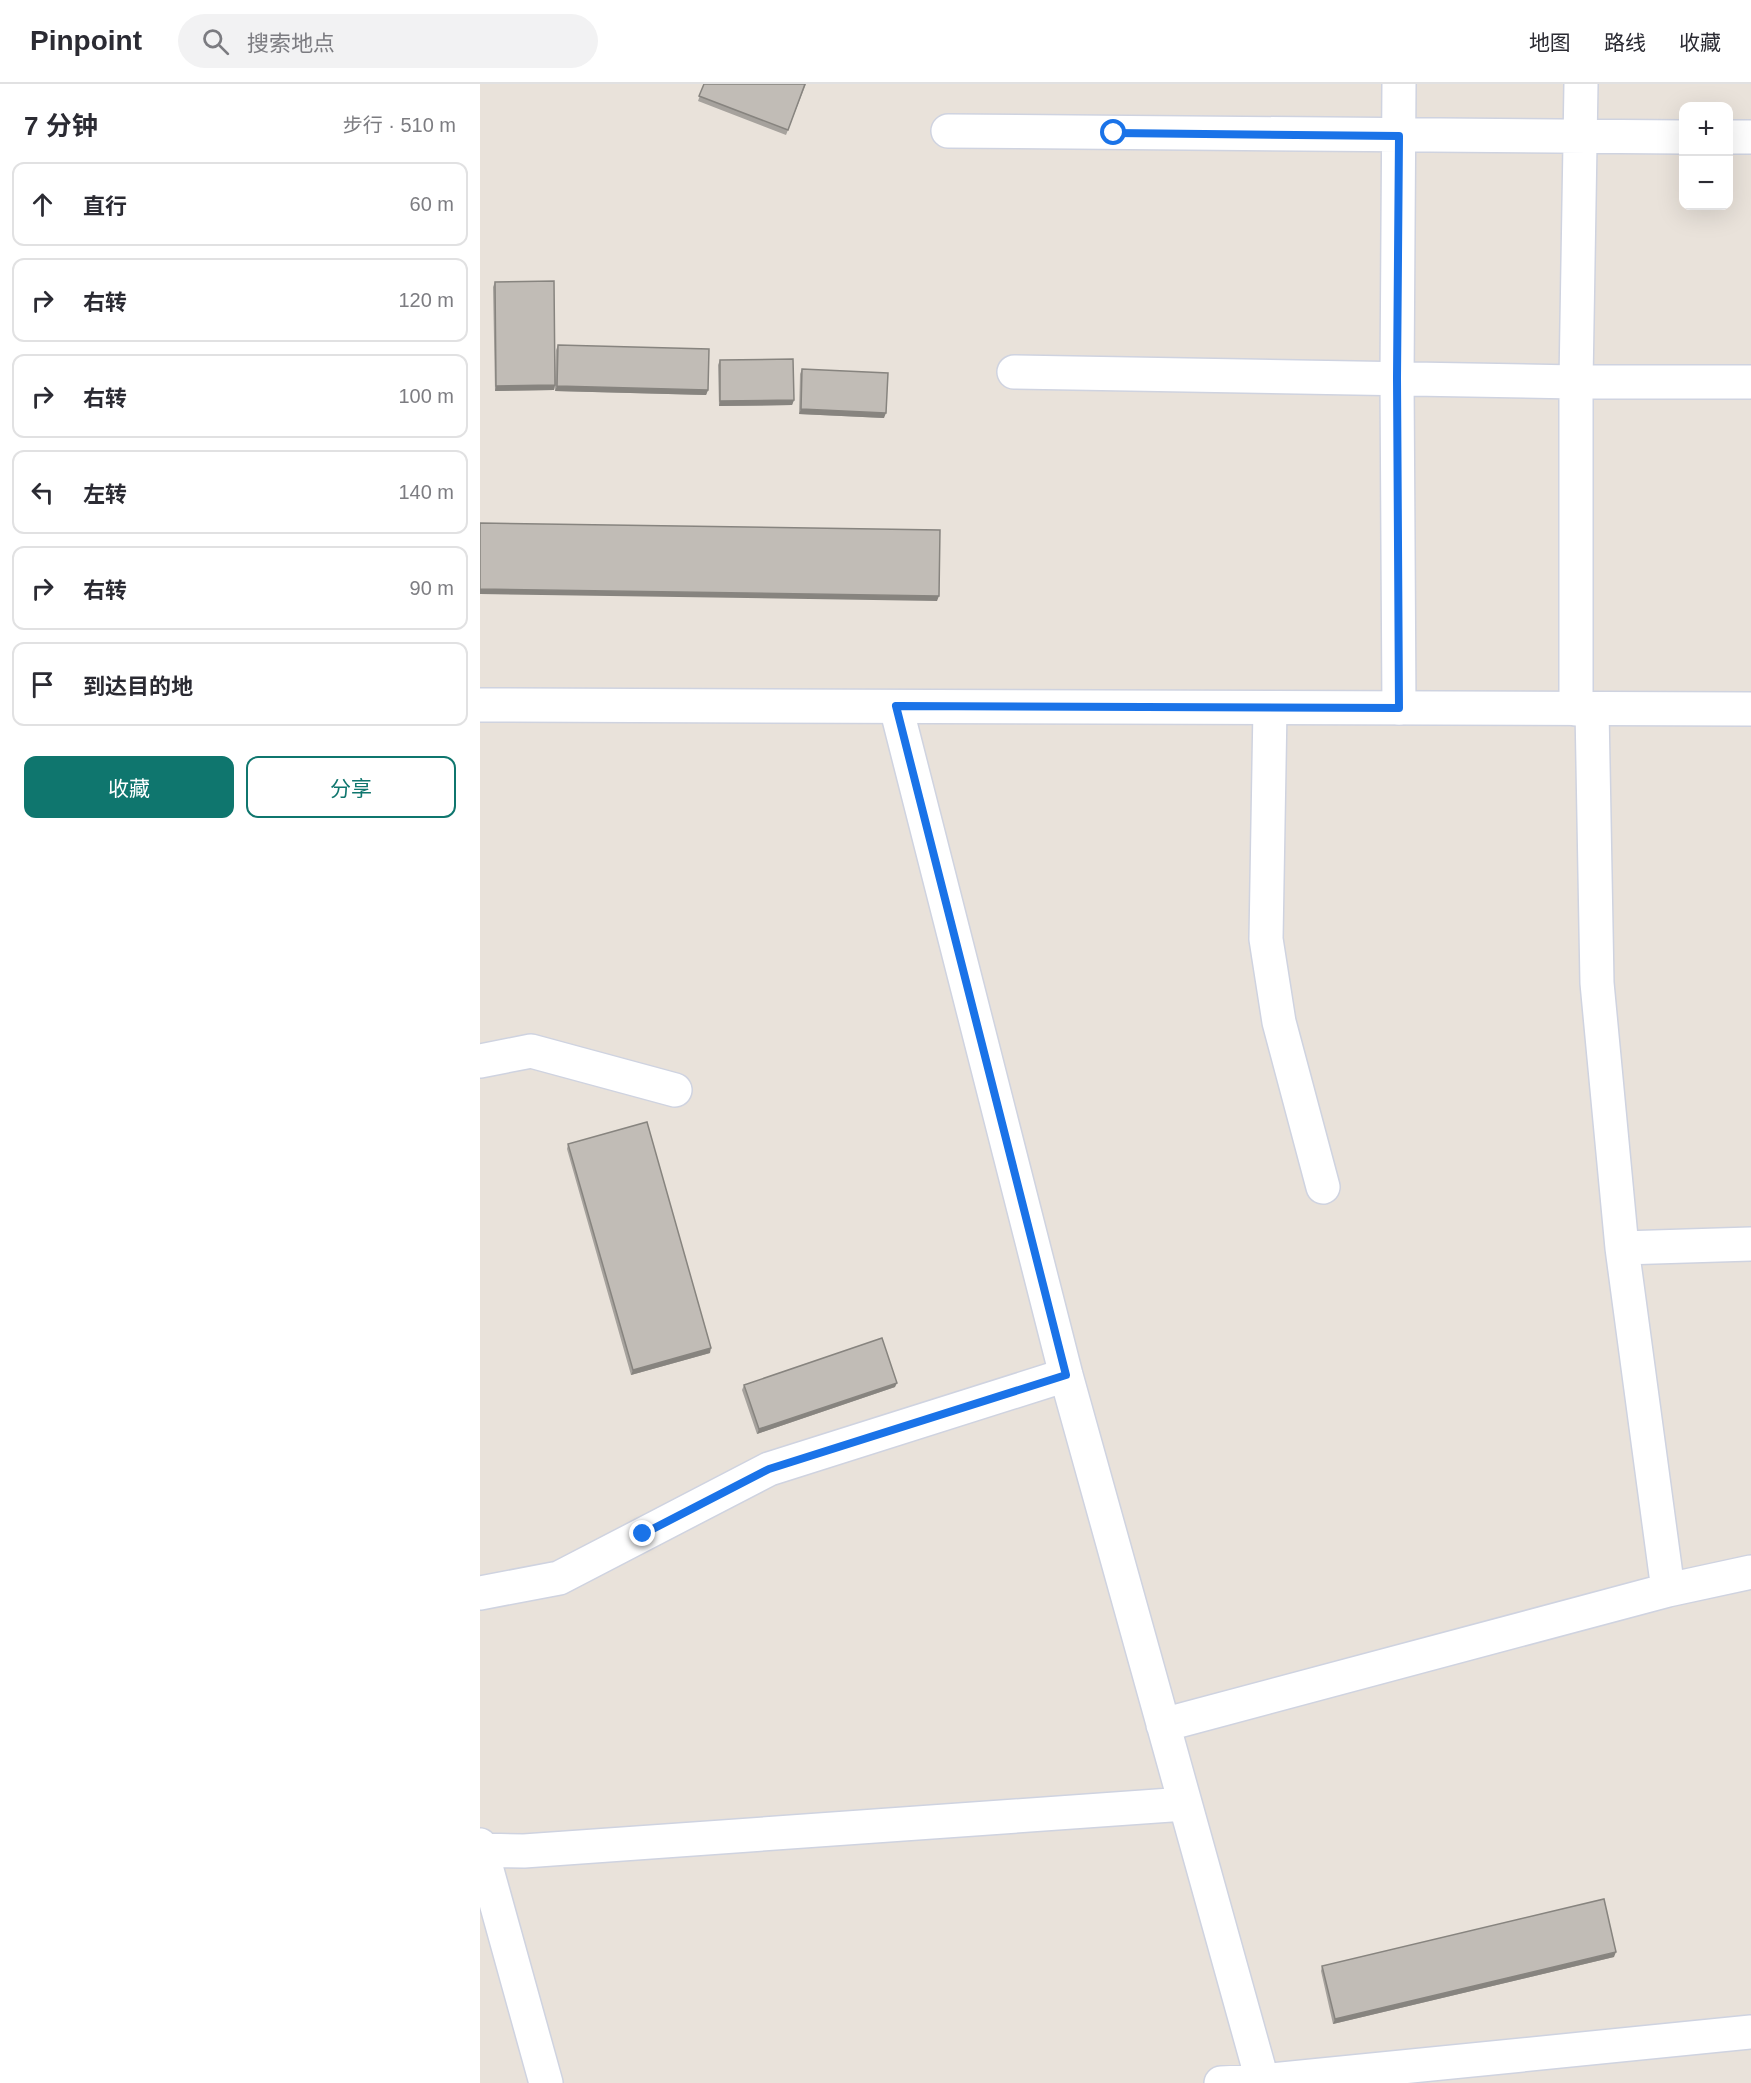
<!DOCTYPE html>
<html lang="zh">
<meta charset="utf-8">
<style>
:root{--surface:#fff;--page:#f2f2f3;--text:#2b2b33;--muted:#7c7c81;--line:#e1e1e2;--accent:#0f766e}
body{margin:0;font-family:Arial,"Noto Sans SC",sans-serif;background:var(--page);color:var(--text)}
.controls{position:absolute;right:18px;top:18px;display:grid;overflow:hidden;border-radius:12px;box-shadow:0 6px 24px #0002}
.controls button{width:54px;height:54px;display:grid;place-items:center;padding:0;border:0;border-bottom:2px solid var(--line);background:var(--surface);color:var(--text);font:30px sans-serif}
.stop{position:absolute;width:18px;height:18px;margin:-14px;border:4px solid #1a73e8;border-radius:50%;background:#fff}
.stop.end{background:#1a73e8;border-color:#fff;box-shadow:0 2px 6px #0008}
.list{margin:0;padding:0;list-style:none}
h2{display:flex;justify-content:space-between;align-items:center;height:78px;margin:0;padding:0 24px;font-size:26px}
h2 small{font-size:20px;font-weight:400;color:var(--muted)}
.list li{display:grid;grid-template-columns:39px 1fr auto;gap:18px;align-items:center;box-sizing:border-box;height:84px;margin:0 12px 12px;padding:0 12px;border:2px solid var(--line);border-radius:12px}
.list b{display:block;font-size:22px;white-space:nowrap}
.list em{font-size:20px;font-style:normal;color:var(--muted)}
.actions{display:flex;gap:12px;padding:18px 24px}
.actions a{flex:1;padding:14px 0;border:2px solid var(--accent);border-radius:12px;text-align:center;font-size:21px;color:var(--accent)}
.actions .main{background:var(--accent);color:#fff}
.icon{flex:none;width:33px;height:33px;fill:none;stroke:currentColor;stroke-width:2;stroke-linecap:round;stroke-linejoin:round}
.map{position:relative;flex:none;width:1271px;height:1999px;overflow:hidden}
header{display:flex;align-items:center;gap:36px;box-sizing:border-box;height:84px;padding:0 30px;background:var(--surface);border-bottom:2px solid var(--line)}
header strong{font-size:28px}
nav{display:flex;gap:33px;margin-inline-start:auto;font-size:21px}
.search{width:420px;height:54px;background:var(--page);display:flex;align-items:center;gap:15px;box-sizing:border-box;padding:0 21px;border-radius:33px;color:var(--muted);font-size:22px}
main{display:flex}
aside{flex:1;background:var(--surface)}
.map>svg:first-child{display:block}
</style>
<header>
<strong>Pinpoint</strong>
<div class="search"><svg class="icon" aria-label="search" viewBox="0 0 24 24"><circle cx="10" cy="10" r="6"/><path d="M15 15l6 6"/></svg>搜索地点</div>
<nav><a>地图</a><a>路线</a><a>收藏</a></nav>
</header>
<main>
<aside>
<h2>7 分钟<small>步行 · 510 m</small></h2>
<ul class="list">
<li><svg class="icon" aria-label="ahead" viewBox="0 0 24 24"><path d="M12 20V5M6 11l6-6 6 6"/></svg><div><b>直行</b></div><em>60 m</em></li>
<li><svg class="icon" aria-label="right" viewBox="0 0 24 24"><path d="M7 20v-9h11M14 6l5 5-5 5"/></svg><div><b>右转</b></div><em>120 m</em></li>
<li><svg class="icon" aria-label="right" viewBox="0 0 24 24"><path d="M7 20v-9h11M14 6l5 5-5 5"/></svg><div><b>右转</b></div><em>100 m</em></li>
<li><svg class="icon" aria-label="left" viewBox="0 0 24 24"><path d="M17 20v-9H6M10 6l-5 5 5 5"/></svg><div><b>左转</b></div><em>140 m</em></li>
<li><svg class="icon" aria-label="right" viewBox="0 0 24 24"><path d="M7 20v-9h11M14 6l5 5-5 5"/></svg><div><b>右转</b></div><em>90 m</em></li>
<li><svg class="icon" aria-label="arrive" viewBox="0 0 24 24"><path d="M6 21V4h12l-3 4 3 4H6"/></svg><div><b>到达目的地</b></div></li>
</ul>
<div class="actions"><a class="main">收藏</a><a>分享</a></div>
</aside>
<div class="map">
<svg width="1271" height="1999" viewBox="0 0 1271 1999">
<rect width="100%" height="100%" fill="#e9e2da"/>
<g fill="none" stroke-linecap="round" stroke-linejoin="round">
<defs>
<path id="street" d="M 468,47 L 1204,53
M 1248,53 L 1271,53
M 534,288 L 1096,298 L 1271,298
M 416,623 L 586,1291 L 783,1999
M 790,624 L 786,855 L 799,938 L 843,1103
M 919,624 L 917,294 L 919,0
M 1096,625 L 1096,298 L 1101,0
M 1112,625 L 1117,899 L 1142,1164 L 1188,1506
M 0,977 L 51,967 L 195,1006
M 1142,1164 L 1271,1160
M 0,1509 L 79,1494 L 289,1385 L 586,1291
M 683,1641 L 1188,1506 L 1271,1488
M 0,1761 L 66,1999
M 0,1766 L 44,1767 L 705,1720
M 741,1999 L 782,1997 L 1271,1948"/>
<path id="secondary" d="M 0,621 L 1271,625"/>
</defs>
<use href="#street" stroke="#cfd3e0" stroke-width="36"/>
<use href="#secondary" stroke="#cfd3e0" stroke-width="36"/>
<use href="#street" stroke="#fff" stroke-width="33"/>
<use href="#secondary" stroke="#fff" stroke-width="33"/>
</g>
<path fill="#a6a29d" d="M 224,0 L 326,0 L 306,51 L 218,17 Z
M 15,198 L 75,296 L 76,266 L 78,261 L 228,306 L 226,311 L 75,307 L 75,301 L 74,306 L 15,307 L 13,203 Z
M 240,276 L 314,316 L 312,321 L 239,322 L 238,281 Z
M 322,285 L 404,334 L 319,330 L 320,290 Z
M 88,1060 L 230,1269 L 151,1291 L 87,1065 Z
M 264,1301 L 415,1303 L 277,1350 L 262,1306 Z
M 1134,1873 L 853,1940 L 841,1887 L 842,1882 Z"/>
<path fill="#87847f" d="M 75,301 L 74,306 L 15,307 L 16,302 Z
M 77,302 L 228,306 L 226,311 L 75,307 Z
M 314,316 L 312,321 L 239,322 L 240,317 Z
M 321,325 L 406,329 L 404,334 L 319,330 Z
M 0,505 L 459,512 L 457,517 L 0,510 Z
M 231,1264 L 230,1269 L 151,1291 L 153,1286 Z
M 417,1299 L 415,1303 L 277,1350 L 279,1345 Z
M 1136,1868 L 1134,1873 L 853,1940 L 855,1935 Z"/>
<path fill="#c1bcb6" stroke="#87847f" stroke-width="1.5" d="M 224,0 L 325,0 L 308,46 L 219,12 Z
M 74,197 L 75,301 L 16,302 L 15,198 Z
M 78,261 L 229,265 L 228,306 L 77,302 Z
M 313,275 L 314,316 L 240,317 L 240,276 Z
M 322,285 L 408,289 L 406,329 L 321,325 Z
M 0,439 L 460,446 L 459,512 L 0,505 Z
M 167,1038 L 231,1264 L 153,1286 L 88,1060 Z
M 402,1254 L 417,1299 L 279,1345 L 264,1301 Z
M 1124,1815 L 1136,1868 L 855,1935 L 842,1882 Z"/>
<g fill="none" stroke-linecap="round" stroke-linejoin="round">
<path stroke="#1a73e8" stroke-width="8" d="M 163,1450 L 289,1385 L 586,1291 L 416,622 L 919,624 L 917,294 L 919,52 L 634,49"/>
</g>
</svg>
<div class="controls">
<button>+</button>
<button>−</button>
</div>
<div class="stop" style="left:634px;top:49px"></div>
<div class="stop end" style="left:163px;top:1450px"></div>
</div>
</main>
